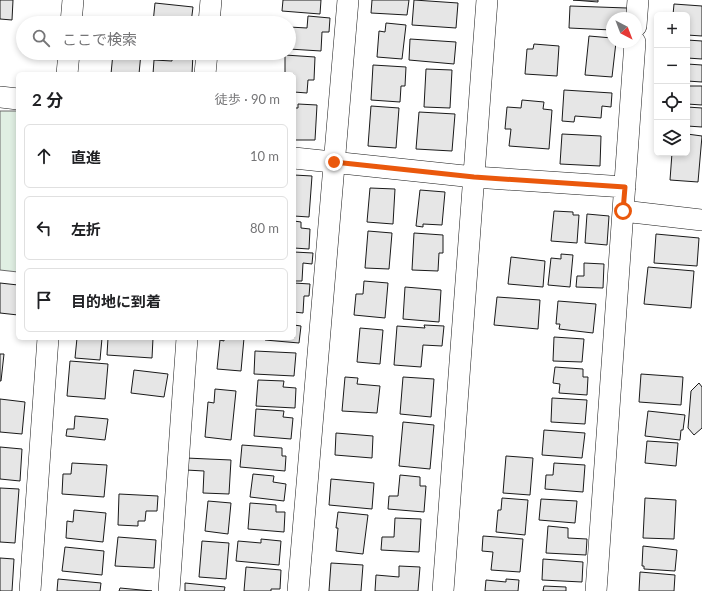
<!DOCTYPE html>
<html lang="ja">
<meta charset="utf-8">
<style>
:root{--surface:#fff;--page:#f2f2f2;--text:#202124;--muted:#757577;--line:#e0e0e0}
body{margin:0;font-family:Lato,"Noto Sans JP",sans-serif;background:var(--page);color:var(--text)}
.controls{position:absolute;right:12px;top:12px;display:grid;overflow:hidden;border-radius:6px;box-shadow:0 2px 6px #0003}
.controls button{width:36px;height:36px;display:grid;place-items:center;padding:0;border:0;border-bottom:1px solid var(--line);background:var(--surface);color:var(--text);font:20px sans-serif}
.compass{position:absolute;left:606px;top:12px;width:36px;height:36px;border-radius:50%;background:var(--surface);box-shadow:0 2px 6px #0003;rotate:138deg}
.stop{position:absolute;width:12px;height:12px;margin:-9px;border:3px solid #ea580c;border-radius:50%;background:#fff}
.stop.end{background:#ea580c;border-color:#fff;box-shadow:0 1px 4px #0008}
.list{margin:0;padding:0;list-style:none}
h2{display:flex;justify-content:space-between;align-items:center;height:52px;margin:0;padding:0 16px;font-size:17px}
h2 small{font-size:13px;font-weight:400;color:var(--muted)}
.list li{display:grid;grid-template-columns:26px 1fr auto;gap:12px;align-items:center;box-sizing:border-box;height:64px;margin:0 8px 8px;padding:0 8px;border:1px solid var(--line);border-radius:6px}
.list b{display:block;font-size:15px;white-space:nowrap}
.list em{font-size:13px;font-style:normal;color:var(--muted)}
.icon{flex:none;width:22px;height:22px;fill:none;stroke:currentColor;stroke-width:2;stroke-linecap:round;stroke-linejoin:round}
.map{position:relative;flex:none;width:702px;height:591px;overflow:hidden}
.search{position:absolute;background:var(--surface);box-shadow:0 2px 6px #0003;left:16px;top:16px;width:280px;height:44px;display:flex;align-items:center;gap:10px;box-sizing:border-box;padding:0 14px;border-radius:22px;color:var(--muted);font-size:15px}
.panel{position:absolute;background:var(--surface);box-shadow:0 2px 6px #0003;left:16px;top:72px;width:280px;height:268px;border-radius:6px}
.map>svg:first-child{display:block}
</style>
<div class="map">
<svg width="702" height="591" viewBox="0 0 702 591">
<rect width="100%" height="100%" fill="#fff"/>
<path fill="#e0efe3" stroke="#6a6a6a" d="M 0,111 L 18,111 L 18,272 L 0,270 Z"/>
<path fill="#e6e6e6" stroke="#1a1a1a" d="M 0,0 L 13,0 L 12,20 L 0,19 Z
M 283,0 L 321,0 L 320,14 L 282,11 Z
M 372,0 L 409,0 L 407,15 L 371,13 Z
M 414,0 L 458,3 L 456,28 L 412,25 Z
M 573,0 L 598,0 L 598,2 Z
M 155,3 L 193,7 L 191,23 L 153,23 Z
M 674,4 L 702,6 L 702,36 L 687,35 L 687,15 L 673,15 Z
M 570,6 L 627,8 L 626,18 L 612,18 L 612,30 L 569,28 Z
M 308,16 L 330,18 L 329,32 L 322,32 L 321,51 L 289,49 L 289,27 L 307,28 Z
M 386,23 L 406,25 L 402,59 L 377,57 L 379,31 L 385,32 Z
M 589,36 L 612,38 L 612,42 L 616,42 L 612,77 L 585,75 Z
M 410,39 L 456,42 L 454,64 L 409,60 Z
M 687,40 L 702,41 L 702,59 L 687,58 Z
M 534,44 L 559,46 L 557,76 L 525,74 L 527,49 L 533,49 Z
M 113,53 L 141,53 L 139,74 L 111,74 Z
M 172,53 L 193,53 L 192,74 L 153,74 L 154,60 L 172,61 Z
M 285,55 L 315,57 L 314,80 L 308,80 L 307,93 L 294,92 L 294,74 L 285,74 Z
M 687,64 L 702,65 L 702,82 L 687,81 Z
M 373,65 L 406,67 L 405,86 L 401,86 L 400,102 L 371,100 Z
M 426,69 L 452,70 L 450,108 L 424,107 Z
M 687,86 L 702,86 L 702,105 L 687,104 Z
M 564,90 L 612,93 L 611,107 L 602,106 L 601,118 L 575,116 L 574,122 L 562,121 Z
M 522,100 L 544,102 L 543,109 L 552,110 L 549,149 L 509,146 L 511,129 L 505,129 L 507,107 L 521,108 Z
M 298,104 L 317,105 L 315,140 L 294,140 L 294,108 L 298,108 Z
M 371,106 L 399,108 L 396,148 L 368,146 Z
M 687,107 L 702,108 L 702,127 L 687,126 Z
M 419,112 L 455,114 L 452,151 L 416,149 Z
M 562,134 L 601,136 L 600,166 L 560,164 Z
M 687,134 L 702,136 L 698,182 L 670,180 L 672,153 L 687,153 Z
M 294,175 L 312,176 L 309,217 L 294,216 Z
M 370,188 L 395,189 L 393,224 L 367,222 Z
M 420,190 L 445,192 L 442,225 L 423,224 L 423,227 L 416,226 Z
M 554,211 L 573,212 L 573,215 L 579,215 L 577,243 L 551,241 Z
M 587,214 L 609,216 L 607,245 L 585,243 Z
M 294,221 L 301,222 L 301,228 L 310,229 L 309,249 L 294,248 Z
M 368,231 L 392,233 L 389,269 L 365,268 Z
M 414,233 L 443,235 L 443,253 L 439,253 L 438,271 L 412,270 Z
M 656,234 L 699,238 L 697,266 L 654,263 Z
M 294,252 L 313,253 L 312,264 L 303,263 L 302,281 L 294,281 Z
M 561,254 L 573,255 L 570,287 L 548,285 L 551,258 L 561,259 Z
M 511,257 L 545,261 L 543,287 L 508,284 Z
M 584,263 L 604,264 L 603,288 L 576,287 L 577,276 L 584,276 Z
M 648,267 L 694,271 L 691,308 L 644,304 Z
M 364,281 L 388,283 L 385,318 L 354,315 L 356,294 L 363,294 Z
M 0,283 L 18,285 L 18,315 L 0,313 Z
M 294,283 L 310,284 L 309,296 L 304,296 L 303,313 L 294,312 Z
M 405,287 L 441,290 L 439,322 L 403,319 Z
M 497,297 L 540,300 L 538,329 L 494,325 Z
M 558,301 L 596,304 L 593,333 L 559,329 L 560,324 L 556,324 Z
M 294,325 L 301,326 L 299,343 L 265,340 L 265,338 L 294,338 Z
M 424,325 L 444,326 L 442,346 L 423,345 L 421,367 L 394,365 L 397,326 L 425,328 Z
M 360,328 L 383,330 L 380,364 L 357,362 Z
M 554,337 L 584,339 L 582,362 L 553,361 Z
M 77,338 L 102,338 L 100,360 L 75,358 Z
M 108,338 L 153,338 L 152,358 L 107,355 Z
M 224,338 L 244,338 L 241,371 L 217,369 L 220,340 L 224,341 Z
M 255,351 L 296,353 L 294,376 L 254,374 Z
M 0,354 L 4,354 L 1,381 L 0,381 Z
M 70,361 L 108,364 L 105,399 L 67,396 Z
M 555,367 L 583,369 L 583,377 L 588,377 L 587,395 L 559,393 L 560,384 L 553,383 Z
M 134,370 L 168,374 L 164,397 L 131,393 Z
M 641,374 L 683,377 L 681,405 L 639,402 Z
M 345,377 L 358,378 L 357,384 L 380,386 L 377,413 L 342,411 Z
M 403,377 L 434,379 L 431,417 L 400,414 Z
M 258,380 L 284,381 L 283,387 L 296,388 L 295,408 L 256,406 Z
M 699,383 L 702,387 L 702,428 L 694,435 L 688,428 L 691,391 Z
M 215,389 L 236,391 L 231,440 L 205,437 L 208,402 L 214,403 Z
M 552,398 L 587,400 L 585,424 L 551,422 Z
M 0,399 L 25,402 L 22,434 L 0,432 Z
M 256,409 L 284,411 L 283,417 L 293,418 L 291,439 L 254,436 Z
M 648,411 L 685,415 L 683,430 L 681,430 L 680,440 L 645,436 Z
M 75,416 L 108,419 L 105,440 L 66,436 L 67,429 L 74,429 Z
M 403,422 L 434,425 L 430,469 L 399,466 Z
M 544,430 L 585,433 L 582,458 L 542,455 Z
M 336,433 L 373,436 L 372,458 L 335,455 Z
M 647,441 L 678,443 L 676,466 L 645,463 Z
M 242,445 L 282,448 L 282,456 L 286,456 L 285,471 L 240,467 Z
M 0,447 L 22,449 L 20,481 L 0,479 Z
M 506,456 L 533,458 L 530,495 L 503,493 Z
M 186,458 L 231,460 L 229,494 L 203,493 L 204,471 L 186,470 Z
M 72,463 L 107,465 L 104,497 L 62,494 L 63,474 L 71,474 Z
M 554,463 L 585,465 L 583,492 L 545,489 L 546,475 L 553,475 Z
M 253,474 L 274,476 L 273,482 L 286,484 L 284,501 L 250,497 Z
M 400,475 L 420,477 L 420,486 L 426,486 L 424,512 L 388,509 L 389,496 L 398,496 Z
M 331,479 L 374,483 L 372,509 L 329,505 Z
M 0,488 L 19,489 L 15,543 L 0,542 Z
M 119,494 L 158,496 L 157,511 L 146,511 L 145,521 L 138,521 L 138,526 L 118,525 Z
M 502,498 L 528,500 L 525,535 L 496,532 L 498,510 L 501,510 Z
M 645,498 L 676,500 L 674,539 L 643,538 Z
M 541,499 L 577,501 L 575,523 L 539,520 Z
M 208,501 L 231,503 L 228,534 L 205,531 Z
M 250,503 L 276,505 L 276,512 L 285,512 L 284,532 L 248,529 Z
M 74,510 L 106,513 L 103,542 L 66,538 L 67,521 L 73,522 Z
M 338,512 L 368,515 L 363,554 L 336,551 L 338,528 L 336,528 Z
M 395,518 L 421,519 L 419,552 L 381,550 L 382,537 L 394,537 Z
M 548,526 L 568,528 L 568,538 L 587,539 L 586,555 L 546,553 Z
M 483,536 L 523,539 L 520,572 L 491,570 L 493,552 L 482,551 Z
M 118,537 L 156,540 L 154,568 L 115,566 Z
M 261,539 L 281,541 L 279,565 L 236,561 L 238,541 L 261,543 Z
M 202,541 L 229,543 L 226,579 L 199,577 Z
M 643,546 L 677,550 L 675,571 L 644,569 L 644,566 L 642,566 Z
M 65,547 L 104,551 L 102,575 L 62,571 Z
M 0,558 L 14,559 L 12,591 L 0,591 Z
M 543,559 L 583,562 L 582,582 L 542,580 Z
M 331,563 L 363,565 L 361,591 L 329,591 Z
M 399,566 L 420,567 L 418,591 L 375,591 L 376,575 L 399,577 Z
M 246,567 L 281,570 L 280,589 L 271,589 L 271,591 L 244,591 Z
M 640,572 L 675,575 L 674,591 L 639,591 Z
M 58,579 L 101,583 L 100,591 L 57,591 Z
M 506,579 L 519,580 L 518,591 L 485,591 L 486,580 L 506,582 Z
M 185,583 L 225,587 L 224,591 L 185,591 Z
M 544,586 L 566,587 L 566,591 L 543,591 Z
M 120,588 L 152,591 L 119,591 Z"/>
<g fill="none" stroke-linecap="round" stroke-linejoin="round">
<defs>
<path id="street" d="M 71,23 L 73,0
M 209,23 L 211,0
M 636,26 L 638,0
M 67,74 L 69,53
M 205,74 L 207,53
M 0,97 L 18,99
M 294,158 L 474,177 L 625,187
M 623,211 L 702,220
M 30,591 L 48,338
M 169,591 L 187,338
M 298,591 L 348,0
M 443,591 L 487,0
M 596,591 L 635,42"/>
</defs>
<use href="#street" stroke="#1a1a1a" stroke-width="22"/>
<use href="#street" stroke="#fff" stroke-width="21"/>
</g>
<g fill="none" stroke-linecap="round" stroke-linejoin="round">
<path stroke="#ea580c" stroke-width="5" d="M 334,162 L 474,177 L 625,187 L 623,211"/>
</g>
</svg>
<div class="controls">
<button>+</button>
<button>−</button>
<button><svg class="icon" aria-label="locate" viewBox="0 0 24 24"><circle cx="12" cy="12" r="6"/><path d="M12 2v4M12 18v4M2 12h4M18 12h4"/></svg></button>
<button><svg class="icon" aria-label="layers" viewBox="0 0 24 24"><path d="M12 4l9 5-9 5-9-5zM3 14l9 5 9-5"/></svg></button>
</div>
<svg class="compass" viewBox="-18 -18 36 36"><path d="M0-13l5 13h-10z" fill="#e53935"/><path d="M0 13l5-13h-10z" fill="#757577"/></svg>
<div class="stop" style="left:623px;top:211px"></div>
<div class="stop end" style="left:334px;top:162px"></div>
<div class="search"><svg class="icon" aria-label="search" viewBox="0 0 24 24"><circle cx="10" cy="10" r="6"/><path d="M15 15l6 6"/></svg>ここで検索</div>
<section class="panel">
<h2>2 分<small>徒歩 · 90 m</small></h2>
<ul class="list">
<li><svg class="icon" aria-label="ahead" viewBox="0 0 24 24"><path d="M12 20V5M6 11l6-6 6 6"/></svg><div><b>直進</b></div><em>10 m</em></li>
<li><svg class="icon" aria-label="left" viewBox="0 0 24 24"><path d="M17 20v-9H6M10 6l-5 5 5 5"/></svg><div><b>左折</b></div><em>80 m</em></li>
<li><svg class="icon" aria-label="arrive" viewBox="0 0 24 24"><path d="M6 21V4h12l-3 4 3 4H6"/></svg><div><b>目的地に到着</b></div></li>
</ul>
</section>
</div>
